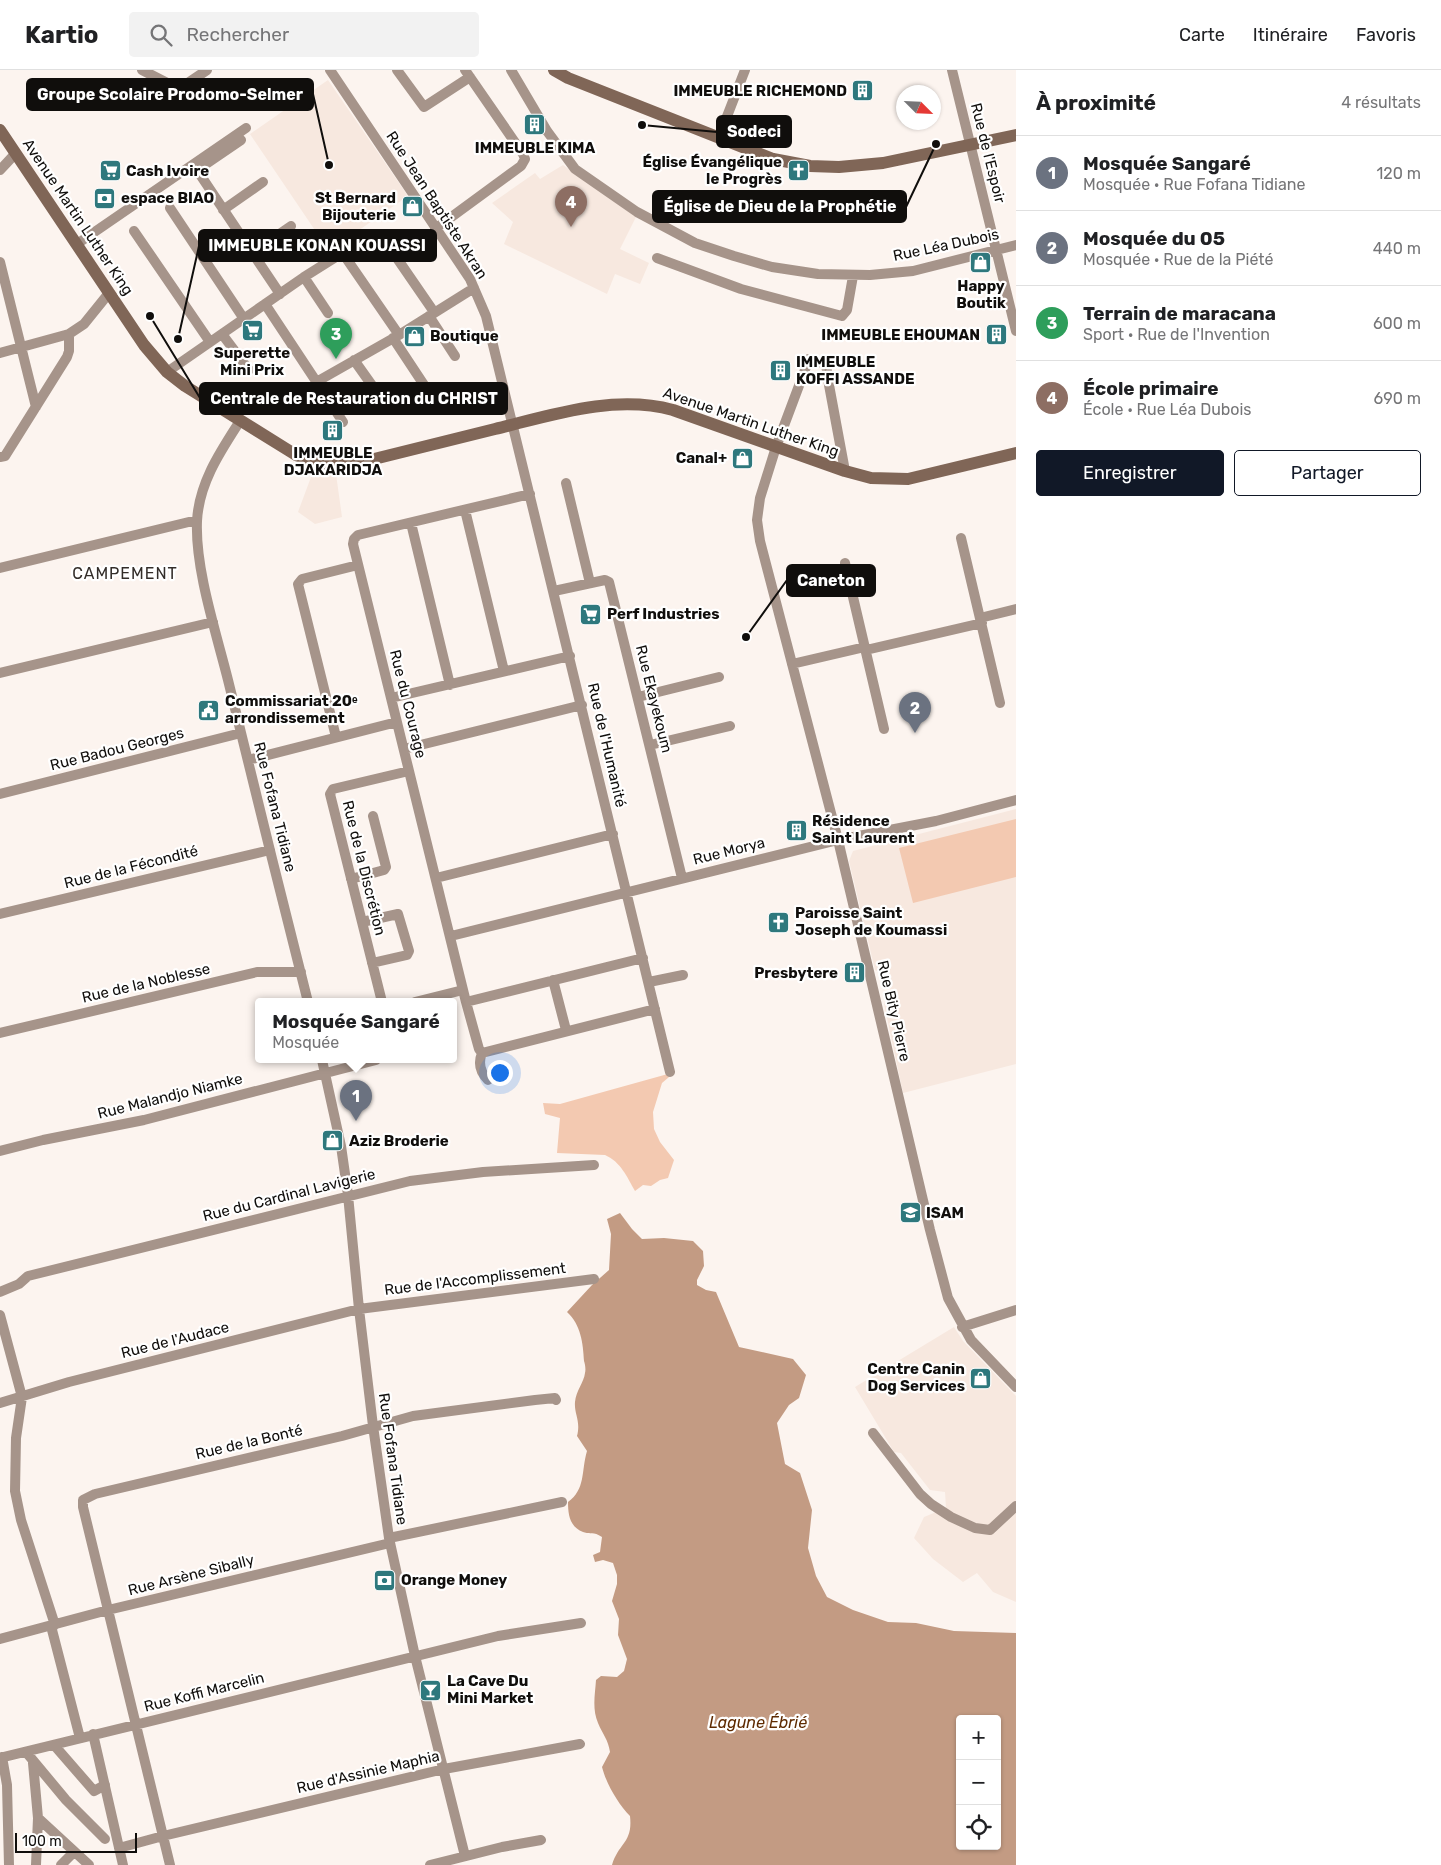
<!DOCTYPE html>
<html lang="fr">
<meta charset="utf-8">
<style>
:root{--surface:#fff;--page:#f2f2f2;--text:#202124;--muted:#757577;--line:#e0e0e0;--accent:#111827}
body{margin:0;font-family:Rubik,sans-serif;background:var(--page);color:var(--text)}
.controls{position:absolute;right:15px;bottom:15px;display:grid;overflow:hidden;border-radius:5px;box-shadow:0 1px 4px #0004}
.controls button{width:45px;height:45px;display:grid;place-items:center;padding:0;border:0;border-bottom:1px solid var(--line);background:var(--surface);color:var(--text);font:25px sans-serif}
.compass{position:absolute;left:896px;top:15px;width:45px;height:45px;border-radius:50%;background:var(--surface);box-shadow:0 1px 4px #0004;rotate:114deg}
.scale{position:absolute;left:15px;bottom:12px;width:122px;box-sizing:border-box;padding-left:5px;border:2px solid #100e0c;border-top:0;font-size:14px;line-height:18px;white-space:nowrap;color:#100e0c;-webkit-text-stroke:4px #fff;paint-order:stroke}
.you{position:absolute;left:499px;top:1002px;width:18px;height:18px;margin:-12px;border:4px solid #fff;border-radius:50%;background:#1a73e8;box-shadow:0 0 0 8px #1a73e833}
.badge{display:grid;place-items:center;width:32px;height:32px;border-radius:50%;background:var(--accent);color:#fff;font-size:16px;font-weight:700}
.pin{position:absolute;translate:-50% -41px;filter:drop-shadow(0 1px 2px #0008)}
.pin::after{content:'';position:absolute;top:26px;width:18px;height:15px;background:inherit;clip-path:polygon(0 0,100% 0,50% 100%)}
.popup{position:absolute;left:255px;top:928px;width:202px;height:65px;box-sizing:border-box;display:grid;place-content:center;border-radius:5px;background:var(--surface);filter:drop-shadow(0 1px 4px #0005);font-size:16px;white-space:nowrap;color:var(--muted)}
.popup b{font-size:19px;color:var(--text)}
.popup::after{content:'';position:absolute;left:50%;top:100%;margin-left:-10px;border:10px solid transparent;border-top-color:var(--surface)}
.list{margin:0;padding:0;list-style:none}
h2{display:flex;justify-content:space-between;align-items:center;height:65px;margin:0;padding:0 20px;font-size:21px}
h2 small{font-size:16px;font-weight:400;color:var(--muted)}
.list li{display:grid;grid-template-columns:32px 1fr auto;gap:15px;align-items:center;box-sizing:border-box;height:75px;padding:0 20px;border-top:1px solid var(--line)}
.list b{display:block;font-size:19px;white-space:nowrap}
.list p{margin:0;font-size:16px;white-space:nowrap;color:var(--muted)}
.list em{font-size:16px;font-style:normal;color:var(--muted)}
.actions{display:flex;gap:10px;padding:15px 20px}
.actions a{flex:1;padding:11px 0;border:1px solid var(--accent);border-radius:5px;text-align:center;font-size:18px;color:var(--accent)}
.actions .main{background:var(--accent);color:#fff}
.icon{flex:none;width:28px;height:28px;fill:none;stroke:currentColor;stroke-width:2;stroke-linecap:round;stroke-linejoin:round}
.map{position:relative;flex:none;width:1016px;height:1795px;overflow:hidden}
header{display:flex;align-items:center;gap:30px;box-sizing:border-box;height:70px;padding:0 25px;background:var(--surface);border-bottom:1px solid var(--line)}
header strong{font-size:24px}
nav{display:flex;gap:28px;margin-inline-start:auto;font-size:18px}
.search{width:350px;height:45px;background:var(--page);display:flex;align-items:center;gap:12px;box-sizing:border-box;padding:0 18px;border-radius:5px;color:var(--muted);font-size:19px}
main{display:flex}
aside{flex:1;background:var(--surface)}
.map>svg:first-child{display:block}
</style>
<header>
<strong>Kartio</strong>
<div class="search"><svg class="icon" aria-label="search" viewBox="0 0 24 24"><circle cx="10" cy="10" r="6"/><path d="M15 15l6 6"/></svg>Rechercher</div>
<nav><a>Carte</a><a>Itinéraire</a><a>Favoris</a></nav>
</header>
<main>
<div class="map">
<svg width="1016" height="1795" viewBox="0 0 1016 1795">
<rect width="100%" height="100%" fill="#fcf4ef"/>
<path fill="#f7e8df" d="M 328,10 L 408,126 L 329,181 L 250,64 Z
M 563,95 L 636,147 L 620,179 L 649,193 L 640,214 L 615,204 L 607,224 L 504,174 L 513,152 L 492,133 L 535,103 L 540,109 Z
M 314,399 L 336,404 L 342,447 L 315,454 L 298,442 Z
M 1016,739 L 1016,994 L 903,1023 L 884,934 L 891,917 L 890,908 L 875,900 L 849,791 L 853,781 Z
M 954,1257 L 963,1271 L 1016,1326 L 1016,1532 L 993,1522 L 977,1503 L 963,1512 L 933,1489 L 914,1468 L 924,1447 L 946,1438 L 945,1422 L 930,1420 L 901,1383 L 894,1382 L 855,1317 Z"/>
<path fill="#f3c9b1" d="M 1016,749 L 1016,807 L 913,833 L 899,778 Z
M 675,1002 L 662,1013 L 653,1042 L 654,1059 L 660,1072 L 674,1090 L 668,1108 L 660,1110 L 651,1116 L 643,1115 L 635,1121 C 627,1107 621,1092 605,1085 L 557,1083 L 560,1048 L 545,1044 L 543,1033 L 560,1034 Z"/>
<path fill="#c39b83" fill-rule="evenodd" d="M 620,1143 L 632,1159 L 642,1169 L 664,1168 L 693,1171 L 703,1181 L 704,1196 L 697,1210 L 697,1215 L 706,1220 L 716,1222 L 739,1277 L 793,1289 L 806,1305 L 799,1328 L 789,1335 L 777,1353 L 785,1394 L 800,1403 L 812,1440 L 808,1478 L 816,1506 L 827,1527 L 853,1540 L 888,1552 L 916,1553 L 954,1561 L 1016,1563 L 1016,1795 L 612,1795 C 619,1772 633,1773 630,1746 C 618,1734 606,1713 602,1697 L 610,1682 C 608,1669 603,1665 598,1653 C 592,1639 595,1625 596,1610 L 601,1606 L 617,1607 L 624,1601 L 627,1589 L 618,1565 L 619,1549 L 612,1531 L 617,1514 L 617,1505 L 613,1493 L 603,1490 L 595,1492 L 593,1485 L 600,1482 L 602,1467 C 593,1461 591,1465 583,1462 C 570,1457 568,1445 568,1432 C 586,1419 581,1401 587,1381 L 577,1366 C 581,1351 574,1344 575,1332 C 576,1321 584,1312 585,1303 C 586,1299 585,1294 584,1291 C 583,1273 581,1255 567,1242 L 592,1215 L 609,1200 L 611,1164 L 607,1149 ZM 960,1649 L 997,1649 L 997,1776 L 960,1776 Z"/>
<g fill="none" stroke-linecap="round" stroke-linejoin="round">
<path stroke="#a6948a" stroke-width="10" d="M 142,0 L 179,19 L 207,0
M 330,0 L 470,209 L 486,246 L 670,1002
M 397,0 L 424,37 L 470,7
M 511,0 L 547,61 L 575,99 L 637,142 L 695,173 L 734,186 L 772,197 L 818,204 L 870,205 L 913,201 L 1016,175
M 952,0 L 1016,261
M 719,67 L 745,0
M 241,70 L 197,100 L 280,224
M 0,100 L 15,84
M 170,138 L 244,249
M 223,140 L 263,112
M 435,159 L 521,96 L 525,89 L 523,84 L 465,0
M 134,161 L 210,272
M 381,165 L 434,242
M 77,174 L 246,58
M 252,183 L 291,156
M 657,188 L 741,219 L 842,246 L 847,240 L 853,206
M 0,192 L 36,337
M 304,207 L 328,243
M 265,234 L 343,352
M 429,246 L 455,286
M 222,264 L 249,300
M 393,268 L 432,327
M 0,283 L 69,264 L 84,254 L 109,223
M 354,290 L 386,335
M 167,302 L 304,207 L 339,185 L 346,188 L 399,265
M 318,311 L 399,265 L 474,218
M 240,351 C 220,382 199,413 197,451 C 195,499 216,562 228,610 C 254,717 281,825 308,932
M 0,387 L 5,386 L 67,287 L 69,281 L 69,264
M 845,401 L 829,315 L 826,294 L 809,289 L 776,377 L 760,428 L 757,450 L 760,471 L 838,770 L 930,1160 L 948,1228 L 971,1270 L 1016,1317
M 566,413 L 590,513
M 465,440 L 504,601
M 411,453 L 450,615
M 961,468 L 1000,633
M 845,493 L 884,659
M 0,498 L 197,450
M 554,521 L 605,510 L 609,512 L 682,808
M 980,548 L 1016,539
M 866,580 L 982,553
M 792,594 L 865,577
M 0,603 L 213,552
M 638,627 L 719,607
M 391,628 L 570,586
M 336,667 L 298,514 L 302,509 L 358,495
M 650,675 L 730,656
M 404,679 L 582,635
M 248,690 L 397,652
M 0,724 L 241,663
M 436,808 L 613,764
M 351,809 L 384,800 L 386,797 L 373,746
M 0,844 L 270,780
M 362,852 L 398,844 L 409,881 L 407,885 L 372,893
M 451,866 L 838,770 L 936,751 L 1016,730
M 553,910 L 566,960
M 649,912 L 683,905
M 382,932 L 330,724 L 333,719 L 409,701
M 415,932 L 463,920
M 466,932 L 643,888
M 0,963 L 257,902 L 301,902
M 482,983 L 479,979 L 466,932 L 353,474 L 354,469 L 358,465 L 530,424
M 322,990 L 341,1076 L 348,1125 L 359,1239 L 373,1356 L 389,1468 L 415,1586 L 465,1786
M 488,1010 C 480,1002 478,993 482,983 L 655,939
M 0,1081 L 43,1070 L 144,1050 L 376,990
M 0,1222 L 19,1214 L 28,1206 L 410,1111 L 483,1102 L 594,1095
M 0,1245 L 22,1327 L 16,1368 L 15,1421 L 21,1450 L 55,1555
M 962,1257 L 1016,1240
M 0,1333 L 69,1312 L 359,1239 L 594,1209
M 873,1363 L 920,1424 L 931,1434 L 951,1447 L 975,1458 L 990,1460 L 1016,1436
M 389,1468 L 562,1432
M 51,1556 L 80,1668
M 0,1569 L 108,1540 L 390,1473
M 93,1664 L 123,1795
M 54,1675 L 94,1721 L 105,1715
M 26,1682 L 66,1730 L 105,1769
M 2,1687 L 7,1715 L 9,1795
M 0,1688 L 498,1566 L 581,1553
M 33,1693 L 38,1748 L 36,1795
M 38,1748 L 89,1795
M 119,1778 L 163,1766 L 444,1699 L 580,1674
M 61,1795 L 74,1782
M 170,1795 L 83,1437 L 83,1430 L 95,1424 L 342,1366 L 413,1346 L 535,1330 L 555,1328 L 556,1330
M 430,1795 L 502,1777 L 541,1770"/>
<path stroke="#806657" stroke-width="12" d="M 554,0 L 568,8 L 773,89 L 810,96 L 839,97 L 883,93 L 1016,65
M 0,60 L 144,275 L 167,302 L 185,316 L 296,385 L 310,391 L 336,395 L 362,392 C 406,381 450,370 495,359 C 552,345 614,324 673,340 L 845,401 L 871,408 L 908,409 L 1016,383"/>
</g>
<defs>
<symbol id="building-square" viewBox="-11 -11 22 22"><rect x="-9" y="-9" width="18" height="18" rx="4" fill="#2e787d" stroke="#fff"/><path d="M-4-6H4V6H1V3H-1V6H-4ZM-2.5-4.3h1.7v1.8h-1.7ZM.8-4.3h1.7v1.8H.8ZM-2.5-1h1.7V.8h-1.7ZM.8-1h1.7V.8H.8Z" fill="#fff"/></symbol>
<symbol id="supermarket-square" viewBox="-11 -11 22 22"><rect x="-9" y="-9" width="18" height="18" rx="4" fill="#2e787d" stroke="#fff"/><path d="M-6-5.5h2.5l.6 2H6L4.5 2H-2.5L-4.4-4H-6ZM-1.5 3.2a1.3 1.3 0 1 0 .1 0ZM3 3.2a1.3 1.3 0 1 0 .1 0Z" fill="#fff"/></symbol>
<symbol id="church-square" viewBox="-11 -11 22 22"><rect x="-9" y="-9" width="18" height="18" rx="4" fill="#2e787d" stroke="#fff"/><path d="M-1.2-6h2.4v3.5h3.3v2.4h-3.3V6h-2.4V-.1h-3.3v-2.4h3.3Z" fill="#fff"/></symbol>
<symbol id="bank-square" viewBox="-11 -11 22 22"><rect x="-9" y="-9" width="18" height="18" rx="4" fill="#2e787d" stroke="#fff"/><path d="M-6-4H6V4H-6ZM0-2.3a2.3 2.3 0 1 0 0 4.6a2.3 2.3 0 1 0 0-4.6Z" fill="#fff"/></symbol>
<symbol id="shop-square" viewBox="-11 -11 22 22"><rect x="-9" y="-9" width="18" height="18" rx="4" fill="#2e787d" stroke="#fff"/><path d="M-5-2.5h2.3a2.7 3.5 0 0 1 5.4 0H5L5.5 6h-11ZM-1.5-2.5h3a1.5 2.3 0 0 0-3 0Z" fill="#fff"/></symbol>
<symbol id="civic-square" viewBox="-11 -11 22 22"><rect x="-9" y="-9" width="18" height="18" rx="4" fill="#2e787d" stroke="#fff"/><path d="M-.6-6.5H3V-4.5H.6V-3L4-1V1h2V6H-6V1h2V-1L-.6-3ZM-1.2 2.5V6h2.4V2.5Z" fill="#fff"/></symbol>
<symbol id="school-square" viewBox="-11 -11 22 22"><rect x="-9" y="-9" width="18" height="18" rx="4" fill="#2e787d" stroke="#fff"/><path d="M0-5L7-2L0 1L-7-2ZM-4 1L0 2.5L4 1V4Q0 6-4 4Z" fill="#fff"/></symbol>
<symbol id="bar-square" viewBox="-11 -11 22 22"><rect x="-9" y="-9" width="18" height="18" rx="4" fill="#2e787d" stroke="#fff"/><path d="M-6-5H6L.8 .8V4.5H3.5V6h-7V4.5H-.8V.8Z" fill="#fff"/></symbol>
</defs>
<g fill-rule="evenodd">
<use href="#building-square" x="850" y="8" width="25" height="25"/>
<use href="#building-square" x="522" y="42" width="25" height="25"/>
<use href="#supermarket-square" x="98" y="88" width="25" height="25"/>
<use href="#church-square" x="786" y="88" width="25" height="25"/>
<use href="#bank-square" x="92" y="116" width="25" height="25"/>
<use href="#shop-square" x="400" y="124" width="25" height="25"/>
<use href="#shop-square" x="968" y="180" width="25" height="25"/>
<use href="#supermarket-square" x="240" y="248" width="25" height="25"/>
<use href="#building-square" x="984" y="252" width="25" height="25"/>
<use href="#shop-square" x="402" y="254" width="25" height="25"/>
<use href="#building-square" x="768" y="288" width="25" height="25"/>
<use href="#building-square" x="320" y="348" width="25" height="25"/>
<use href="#shop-square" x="730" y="376" width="25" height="25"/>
<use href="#supermarket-square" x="578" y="532" width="25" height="25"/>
<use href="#civic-square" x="196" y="628" width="25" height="25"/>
<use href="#building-square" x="784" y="748" width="25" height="25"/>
<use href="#church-square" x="766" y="840" width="25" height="25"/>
<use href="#building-square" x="842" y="890" width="25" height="25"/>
<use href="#shop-square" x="320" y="1058" width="25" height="25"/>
<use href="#school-square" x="898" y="1130" width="25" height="25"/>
<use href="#shop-square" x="968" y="1296" width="25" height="25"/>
<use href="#bank-square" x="372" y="1498" width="25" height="25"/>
<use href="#bar-square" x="418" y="1608" width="25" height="25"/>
</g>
<g text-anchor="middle" stroke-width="4.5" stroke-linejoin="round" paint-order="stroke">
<g font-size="15" font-weight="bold" fill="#100e0c" stroke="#fff" text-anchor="start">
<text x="847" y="26" text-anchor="end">IMMEUBLE RICHEMOND</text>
<text x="535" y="83" text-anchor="middle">IMMEUBLE KIMA</text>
<text x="782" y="97" text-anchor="end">Église Évangélique<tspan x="782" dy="17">le Progrès</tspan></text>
<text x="126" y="106">Cash Ivoire</text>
<text x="121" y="133">espace BIAO</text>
<text x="396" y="133" text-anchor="end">St Bernard<tspan x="396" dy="17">Bijouterie</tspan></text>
<text x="981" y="221" text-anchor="middle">Happy<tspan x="981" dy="17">Boutik</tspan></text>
<text x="980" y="270" text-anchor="end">IMMEUBLE EHOUMAN</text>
<text x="430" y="271">Boutique</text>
<text x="252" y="288" text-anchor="middle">Superette<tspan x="252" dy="17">Mini Prix</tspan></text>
<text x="796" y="297">IMMEUBLE<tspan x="796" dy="17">KOFFI ASSANDE</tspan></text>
<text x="333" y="388" text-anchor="middle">IMMEUBLE<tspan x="333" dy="17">DJAKARIDJA</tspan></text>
<text x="727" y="393" text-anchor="end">Canal+</text>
<text x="607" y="549">Perf Industries</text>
<text x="225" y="636">Commissariat 20ᵉ<tspan x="225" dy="17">arrondissement</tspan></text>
<text x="812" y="756">Résidence<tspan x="812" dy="17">Saint Laurent</tspan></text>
<text x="795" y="848">Paroisse Saint<tspan x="795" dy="17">Joseph de Koumassi</tspan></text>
<text x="838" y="908" text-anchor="end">Presbytere</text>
<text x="349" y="1076">Aziz Broderie</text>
<text x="926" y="1148">ISAM</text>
<text x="965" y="1304" text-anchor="end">Centre Canin<tspan x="965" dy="17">Dog Services</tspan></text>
<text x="401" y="1515">Orange Money</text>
<text x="447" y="1616">La Cave Du<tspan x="447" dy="17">Mini Market</tspan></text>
</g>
<g font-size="15" fill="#100e0c" stroke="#fff">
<text transform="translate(988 83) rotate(76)" y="5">Rue de l'Espoir</text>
<text transform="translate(437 135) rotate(57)" y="5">Rue Jean Baptiste Akran</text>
<text transform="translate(78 147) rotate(56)" y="5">Avenue Martin Luther King</text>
<text transform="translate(946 175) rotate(-12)" y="5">Rue Léa Dubois</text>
<text transform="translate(751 352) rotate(19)" y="5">Avenue Martin Luther King</text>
<text transform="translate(654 629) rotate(76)" y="5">Rue Ekayekoum</text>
<text transform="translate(408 634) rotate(76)" y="5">Rue du Courage</text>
<text transform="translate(607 675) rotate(77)" y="5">Rue de l'Humanité</text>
<text transform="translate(117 679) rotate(-14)" y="5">Rue Badou Georges</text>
<text transform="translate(275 737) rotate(76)" y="5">Rue Fofana Tidiane</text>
<text transform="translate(729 781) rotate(-14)" y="5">Rue Morya</text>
<text transform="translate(131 797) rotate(-14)" y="5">Rue de la Fécondité</text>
<text transform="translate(364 798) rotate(76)" y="5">Rue de la Discrétion</text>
<text transform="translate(146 913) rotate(-13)" y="5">Rue de la Noblesse</text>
<text transform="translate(894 941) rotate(77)" y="5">Rue Bity Pierre</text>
<text transform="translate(170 1026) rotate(-14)" y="5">Rue Malandjo Niamke</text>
<text transform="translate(289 1125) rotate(-14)" y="5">Rue du Cardinal Lavigerie</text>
<text transform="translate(475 1209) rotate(-7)" y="5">Rue de l'Accomplissement</text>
<text transform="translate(175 1270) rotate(-14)" y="5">Rue de l'Audace</text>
<text transform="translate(249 1372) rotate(-13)" y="5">Rue de la Bonté</text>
<text transform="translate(393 1389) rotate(82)" y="5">Rue Fofana Tidiane</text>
<text transform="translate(191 1505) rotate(-14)" y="5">Rue Arsène Sibally</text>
<text transform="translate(204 1622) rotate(-14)" y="5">Rue Koffi Marcelin</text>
<text transform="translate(368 1702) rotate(-13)" y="5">Rue d'Assinie Maphia</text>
</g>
<g font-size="16" letter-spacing="1" fill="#332d29" stroke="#fff">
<text x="125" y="509">CAMPEMENT</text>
</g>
<g font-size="16" font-style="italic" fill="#5f2b02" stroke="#fff">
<text x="758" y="1658">Lagune Ébrié</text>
</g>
</g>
<path fill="none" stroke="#100e0c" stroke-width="2" d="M329 95L313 24M642 55L717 62M936 74L906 137M178 269L199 176M150 246L200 328M746 567L787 510"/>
<g fill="#100e0c" stroke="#fff" stroke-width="2">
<circle cx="329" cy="95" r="5"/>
<circle cx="642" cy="55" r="5"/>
<circle cx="936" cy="74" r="5"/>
<circle cx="178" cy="269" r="5"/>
<circle cx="150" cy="246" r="5"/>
<circle cx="746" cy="567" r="5"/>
</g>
<g fill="#100e0c" stroke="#100e0c" stroke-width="2">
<rect x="27" y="9" width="286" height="31" rx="5"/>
<rect x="717" y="46" width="74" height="31" rx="5"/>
<rect x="653" y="121" width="253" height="31" rx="5"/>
<rect x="199" y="160" width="237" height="31" rx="5"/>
<rect x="200" y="313" width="307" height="31" rx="5"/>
<rect x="787" y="495" width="88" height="31" rx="5"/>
</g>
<g font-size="16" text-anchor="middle" font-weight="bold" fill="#fff">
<text x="170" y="30">Groupe Scolaire Prodomo-Selmer</text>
<text x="754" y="67">Sodeci</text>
<text x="780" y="142">Église de Dieu de la Prophétie</text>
<text x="317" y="181">IMMEUBLE KONAN KOUASSI</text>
<text x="354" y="334">Centrale de Restauration du CHRIST</text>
<text x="831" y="516">Caneton</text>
</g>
</svg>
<div class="controls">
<button>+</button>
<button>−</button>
<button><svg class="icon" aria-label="locate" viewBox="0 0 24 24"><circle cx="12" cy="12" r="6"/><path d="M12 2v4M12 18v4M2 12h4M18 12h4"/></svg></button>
</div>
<svg class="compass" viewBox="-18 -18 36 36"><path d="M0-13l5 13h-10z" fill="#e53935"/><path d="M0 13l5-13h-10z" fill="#757577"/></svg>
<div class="scale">100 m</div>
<div class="you"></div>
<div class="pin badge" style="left:356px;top:1051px;background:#6b7280">1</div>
<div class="popup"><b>Mosquée Sangaré</b>Mosquée</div>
<div class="pin badge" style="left:915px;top:663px;background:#6b7280">2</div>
<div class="pin badge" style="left:336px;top:289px;background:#2e9e5b">3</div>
<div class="pin badge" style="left:571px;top:157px;background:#8d6e63">4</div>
</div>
<aside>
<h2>À proximité<small>4 résultats</small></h2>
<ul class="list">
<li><span class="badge" style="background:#6b7280">1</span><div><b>Mosquée Sangaré</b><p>Mosquée · Rue Fofana Tidiane</p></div><em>120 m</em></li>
<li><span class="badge" style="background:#6b7280">2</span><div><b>Mosquée du 05</b><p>Mosquée · Rue de la Piété</p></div><em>440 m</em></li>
<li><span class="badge" style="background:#2e9e5b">3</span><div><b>Terrain de maracana</b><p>Sport · Rue de l'Invention</p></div><em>600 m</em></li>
<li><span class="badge" style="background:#8d6e63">4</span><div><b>École primaire</b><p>École · Rue Léa Dubois</p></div><em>690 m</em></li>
</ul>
<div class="actions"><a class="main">Enregistrer</a><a>Partager</a></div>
</aside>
</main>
